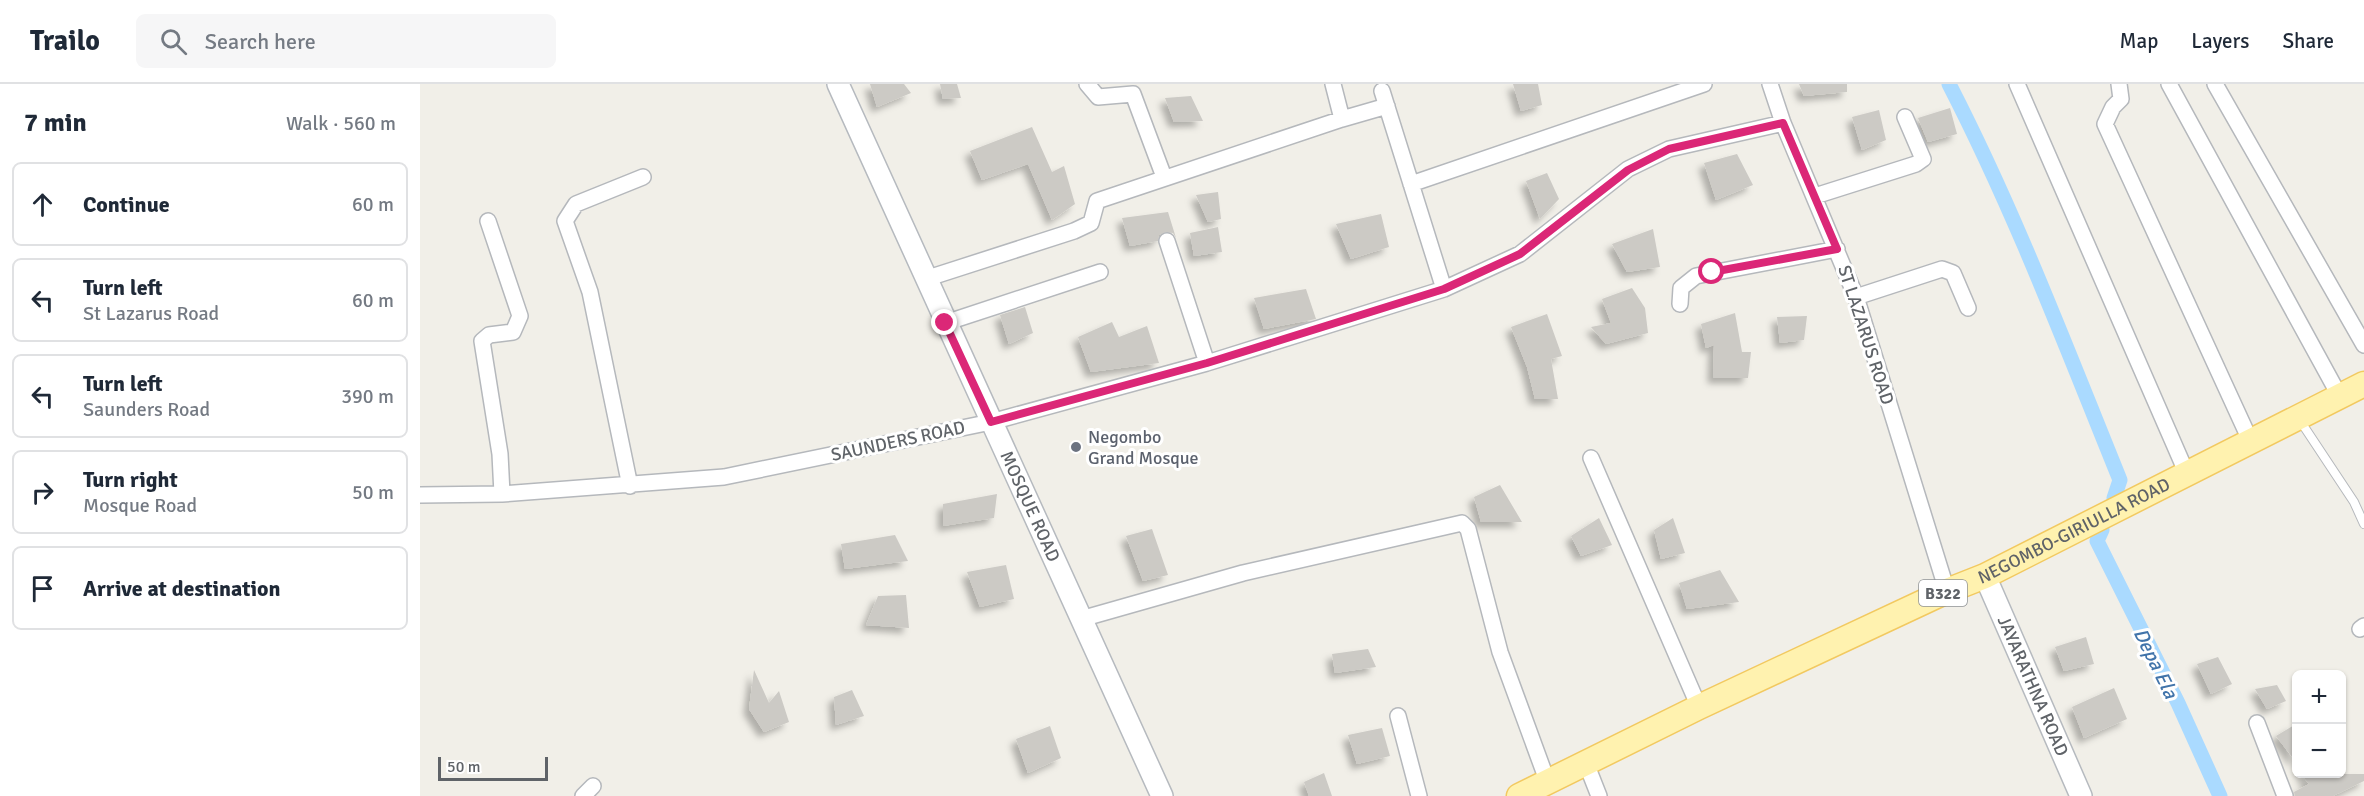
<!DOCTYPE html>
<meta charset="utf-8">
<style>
:root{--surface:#fff;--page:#f6f6f7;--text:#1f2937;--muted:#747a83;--line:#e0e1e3}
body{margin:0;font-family:Signika,sans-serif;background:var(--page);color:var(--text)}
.controls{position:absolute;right:18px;bottom:18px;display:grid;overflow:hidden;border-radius:9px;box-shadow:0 2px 4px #0004}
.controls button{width:54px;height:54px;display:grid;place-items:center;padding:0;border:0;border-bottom:2px solid var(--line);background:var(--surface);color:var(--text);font:30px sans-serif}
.scale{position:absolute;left:18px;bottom:15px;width:110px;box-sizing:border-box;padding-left:6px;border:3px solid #5f6368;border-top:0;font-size:16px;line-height:21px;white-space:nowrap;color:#5f6368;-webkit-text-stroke:4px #fff;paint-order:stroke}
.stop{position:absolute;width:18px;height:18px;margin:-14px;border:4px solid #db2777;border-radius:50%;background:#fff}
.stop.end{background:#db2777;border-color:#fff;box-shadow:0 2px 6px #0008}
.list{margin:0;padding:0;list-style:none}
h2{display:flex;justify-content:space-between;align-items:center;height:78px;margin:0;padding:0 24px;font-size:26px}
h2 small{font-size:20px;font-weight:400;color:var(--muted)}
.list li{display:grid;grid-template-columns:39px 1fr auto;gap:18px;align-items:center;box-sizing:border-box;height:84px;margin:0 12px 12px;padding:0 12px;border:2px solid var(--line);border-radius:9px}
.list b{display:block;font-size:22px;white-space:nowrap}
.list p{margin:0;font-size:20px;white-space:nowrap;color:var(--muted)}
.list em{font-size:20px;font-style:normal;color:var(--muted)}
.icon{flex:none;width:33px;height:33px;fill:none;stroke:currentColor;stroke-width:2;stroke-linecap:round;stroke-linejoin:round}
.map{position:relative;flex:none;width:1944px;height:712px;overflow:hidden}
header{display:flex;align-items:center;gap:36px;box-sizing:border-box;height:84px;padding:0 30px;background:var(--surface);border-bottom:2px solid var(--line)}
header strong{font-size:28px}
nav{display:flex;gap:33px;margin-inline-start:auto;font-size:21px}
.search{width:420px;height:54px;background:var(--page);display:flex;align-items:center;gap:15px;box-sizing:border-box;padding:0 21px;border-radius:9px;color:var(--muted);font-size:22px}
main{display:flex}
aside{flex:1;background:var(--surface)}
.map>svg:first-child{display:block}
</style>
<header>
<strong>Trailo</strong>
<div class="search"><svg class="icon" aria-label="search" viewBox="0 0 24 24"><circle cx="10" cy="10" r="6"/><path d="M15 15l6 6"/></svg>Search here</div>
<nav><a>Map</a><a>Layers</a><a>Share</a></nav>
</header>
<main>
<aside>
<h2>7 min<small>Walk · 560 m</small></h2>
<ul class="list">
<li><svg class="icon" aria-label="ahead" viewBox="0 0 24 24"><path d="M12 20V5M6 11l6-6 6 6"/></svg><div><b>Continue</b></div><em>60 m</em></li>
<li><svg class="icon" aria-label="left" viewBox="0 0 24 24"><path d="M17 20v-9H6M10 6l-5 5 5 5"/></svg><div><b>Turn left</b><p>St Lazarus Road</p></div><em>60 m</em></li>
<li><svg class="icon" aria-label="left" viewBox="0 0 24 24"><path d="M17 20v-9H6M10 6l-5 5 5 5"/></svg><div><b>Turn left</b><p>Saunders Road</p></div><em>390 m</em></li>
<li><svg class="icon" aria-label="right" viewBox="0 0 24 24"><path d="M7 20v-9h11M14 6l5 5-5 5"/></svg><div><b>Turn right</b><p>Mosque Road</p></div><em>50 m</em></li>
<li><svg class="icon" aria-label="arrive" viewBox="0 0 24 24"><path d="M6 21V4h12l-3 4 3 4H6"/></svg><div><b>Arrive at destination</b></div></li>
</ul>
</aside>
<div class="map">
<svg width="1944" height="712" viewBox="0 0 1944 712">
<defs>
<filter id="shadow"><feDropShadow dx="-5.5" dy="5.5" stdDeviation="3" flood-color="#0004"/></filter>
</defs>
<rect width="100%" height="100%" fill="#f1efe8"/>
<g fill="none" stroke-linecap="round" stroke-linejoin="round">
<path stroke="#aadaff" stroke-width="15" d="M 1529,0 C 1595,128 1646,263 1700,396 L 1694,414
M 1682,446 L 1677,457 L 1758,619 L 1800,712"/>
</g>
<path fill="#cccac5" filter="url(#shadow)" d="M 450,0 L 484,0 L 491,9 L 457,23 Z
M 520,0 L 537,0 L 541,14 L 523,15 Z
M 1093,0 L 1118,0 L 1122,21 L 1101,27 Z
M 1379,0 L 1427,0 L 1427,8 L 1384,12 Z
M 771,12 L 783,37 L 754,38 L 745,14 Z
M 1530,24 L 1537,50 L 1508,58 L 1498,34 Z
M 1459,26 L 1466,56 L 1442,66 L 1432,33 Z
M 612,43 L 632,88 L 644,82 L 655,120 L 632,136 L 608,80 L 562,96 L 550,67 Z
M 1317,70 L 1333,101 L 1296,116 L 1284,79 Z
M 1127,89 L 1139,115 L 1120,135 L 1106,97 Z
M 798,108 L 801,135 L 788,138 L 776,111 Z
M 748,128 L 756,154 L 753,149 L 745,148 L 739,151 L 738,157 L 710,162 L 702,134 Z
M 961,130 L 969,163 L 931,175 L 916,140 Z
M 798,143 L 802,168 L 774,172 L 770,149 Z
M 1233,145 L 1240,183 L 1207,188 L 1192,160 Z
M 1212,204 L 1225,224 L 1228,249 L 1186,260 L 1171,243 L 1191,239 L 1182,215 Z
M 886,205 L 896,235 L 844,245 L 834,214 Z
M 605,223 L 613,249 L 589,260 L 580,231 Z
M 1315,229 L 1322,268 L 1331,268 L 1328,294 L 1293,294 L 1294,261 L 1286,264 L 1281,240 Z
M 1127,230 L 1142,272 L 1131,275 L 1138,315 L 1115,315 L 1107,283 L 1091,243 Z
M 1387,232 L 1384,256 L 1360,259 L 1357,233 Z
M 692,238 L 699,253 L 727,242 L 739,279 L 671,288 L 658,253 Z
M 1080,401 L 1102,438 L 1061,438 L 1054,413 Z
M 577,410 L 574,434 L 523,442 L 523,420 Z
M 1179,434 L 1192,461 L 1161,472 L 1151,452 Z
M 1253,434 L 1265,469 L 1241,475 L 1234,446 Z
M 732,445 L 748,491 L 723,497 L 706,452 Z
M 475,451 L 488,477 L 425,485 L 421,460 Z
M 586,481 L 594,515 L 560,523 L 547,488 Z
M 1300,486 L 1319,518 L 1267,525 L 1259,499 Z
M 486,511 L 489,544 L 446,541 L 458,512 Z
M 1666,553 L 1674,580 L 1644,587 L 1635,563 Z
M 948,565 L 956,583 L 915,589 L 912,570 Z
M 1798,573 L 1812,600 L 1791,610 L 1777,580 Z
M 334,586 L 349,619 L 359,607 L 369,638 L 344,648 L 329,625 Z
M 1857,601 L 1866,617 L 1847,625 L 1835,605 Z
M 1694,604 L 1707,635 L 1664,654 L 1652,623 Z
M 432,606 L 444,632 L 416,641 L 414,613 Z
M 1876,640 L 1876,678 L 1856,652 Z
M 630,642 L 641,674 L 608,689 L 596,655 Z
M 962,644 L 970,672 L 937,680 L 928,651 Z
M 904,689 L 912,712 L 889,712 L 884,698 Z
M 1881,690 L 1944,690 L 1944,697 L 1913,712 L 1875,712 L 1874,708 L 1889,700 Z"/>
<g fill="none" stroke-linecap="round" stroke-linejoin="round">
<defs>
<path id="lane" d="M 1879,335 L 1934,418 L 1944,440"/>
<path id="street" d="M 667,0 L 678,13 L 713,10 L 744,93
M 1350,0 L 1363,39 L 1436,213 L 1527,507
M 1597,0 L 1767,390
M 1699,0 L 1701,15 L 1693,23 L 1685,40 L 1830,356
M 1749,0 L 1919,311
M 1795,0 L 1944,261
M 962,7 L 1024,205
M 922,35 L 967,22
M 991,100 L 1284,0
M 1395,112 L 1496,80 L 1503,75 L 1485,33
M 68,137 L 100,232 L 93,248 L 69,251 L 62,257 L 80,370 L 82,410
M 747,157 L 787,279
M 505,195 L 654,147 L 671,139 L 677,117 L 922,35 L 913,0
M 1436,213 L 1522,185 L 1533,189 L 1548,224
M 1260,220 L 1261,204 L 1276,192 L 1417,165
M 525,239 L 680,188
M 1171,374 L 1279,623
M 210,402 L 170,208 L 145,137 L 156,120 L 223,93
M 0,411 L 82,410 L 304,393 L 571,338 L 787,279 L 1024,205 L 1100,170 L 1208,85 L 1249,65 L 1363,39
M 661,535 L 823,489 L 1042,439 L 1048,445 L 1080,568 L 1128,699
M 1940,545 L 1944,542
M 978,632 L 999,712
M 1837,639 L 1865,712
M 1166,679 L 1179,712
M 163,712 L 173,702"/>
<g id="secondary">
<path id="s1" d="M 418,0 L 742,712"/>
<path id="s2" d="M 1565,492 L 1661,712"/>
</g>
<g id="primary">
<path id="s3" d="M 1099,712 L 1279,623 L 1527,507 L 1565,492 L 1944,300"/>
</g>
</defs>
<use href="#lane" stroke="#b5b8bc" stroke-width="10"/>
<use href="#street" stroke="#b5b8bc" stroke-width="18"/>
<use href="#secondary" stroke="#b6babf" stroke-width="24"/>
<use href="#primary" stroke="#f2c960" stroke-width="27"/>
<use href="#lane" stroke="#fff" stroke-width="8"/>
<use href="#street" stroke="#fff" stroke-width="15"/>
<use href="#secondary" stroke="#fff" stroke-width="21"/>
<use href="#primary" stroke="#fff2af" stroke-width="24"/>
</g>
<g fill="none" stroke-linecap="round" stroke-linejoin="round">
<path stroke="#db2777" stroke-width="8" d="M 525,239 L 571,338 L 787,279 L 1024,205 L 1100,170 L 1208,86 L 1249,65 L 1363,39 L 1417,165 L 1292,188"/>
</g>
<circle fill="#6b7280" stroke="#fff" stroke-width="2" cx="656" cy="363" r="6"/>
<g text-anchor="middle" stroke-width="6" stroke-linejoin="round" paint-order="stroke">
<rect fill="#fff" stroke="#8f9295" stroke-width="1.5" x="1499" y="496" width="48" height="26" rx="4.5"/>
<g font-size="16" font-weight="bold" fill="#5f6368">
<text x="1523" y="515">B322</text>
</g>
<g font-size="18" fill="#5f6368" stroke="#fff">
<text transform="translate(1446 251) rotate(72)" y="6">ST LAZARUS ROAD</text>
<text transform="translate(478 357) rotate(-12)" y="6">SAUNDERS ROAD</text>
<text dy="6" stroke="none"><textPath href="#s1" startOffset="464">MOSQUE ROAD</textPath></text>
<text dy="6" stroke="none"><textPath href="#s3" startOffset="615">NEGOMBO-GIRIULLA ROAD</textPath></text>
<text dy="6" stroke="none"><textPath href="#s2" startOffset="120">JAYARATHNA ROAD</textPath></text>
</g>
<g font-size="18" fill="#5b616d" stroke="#fff" text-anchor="start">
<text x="668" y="359">Negombo<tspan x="668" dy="21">Grand Mosque</tspan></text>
</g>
<g font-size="20" font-style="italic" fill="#4174aa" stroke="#fff">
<text transform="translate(1736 579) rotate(64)" y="7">Depa Ela</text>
</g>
</g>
</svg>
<div class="controls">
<button>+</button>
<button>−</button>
</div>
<div class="scale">50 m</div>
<div class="stop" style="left:1292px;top:188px"></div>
<div class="stop end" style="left:525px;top:239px"></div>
</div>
</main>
